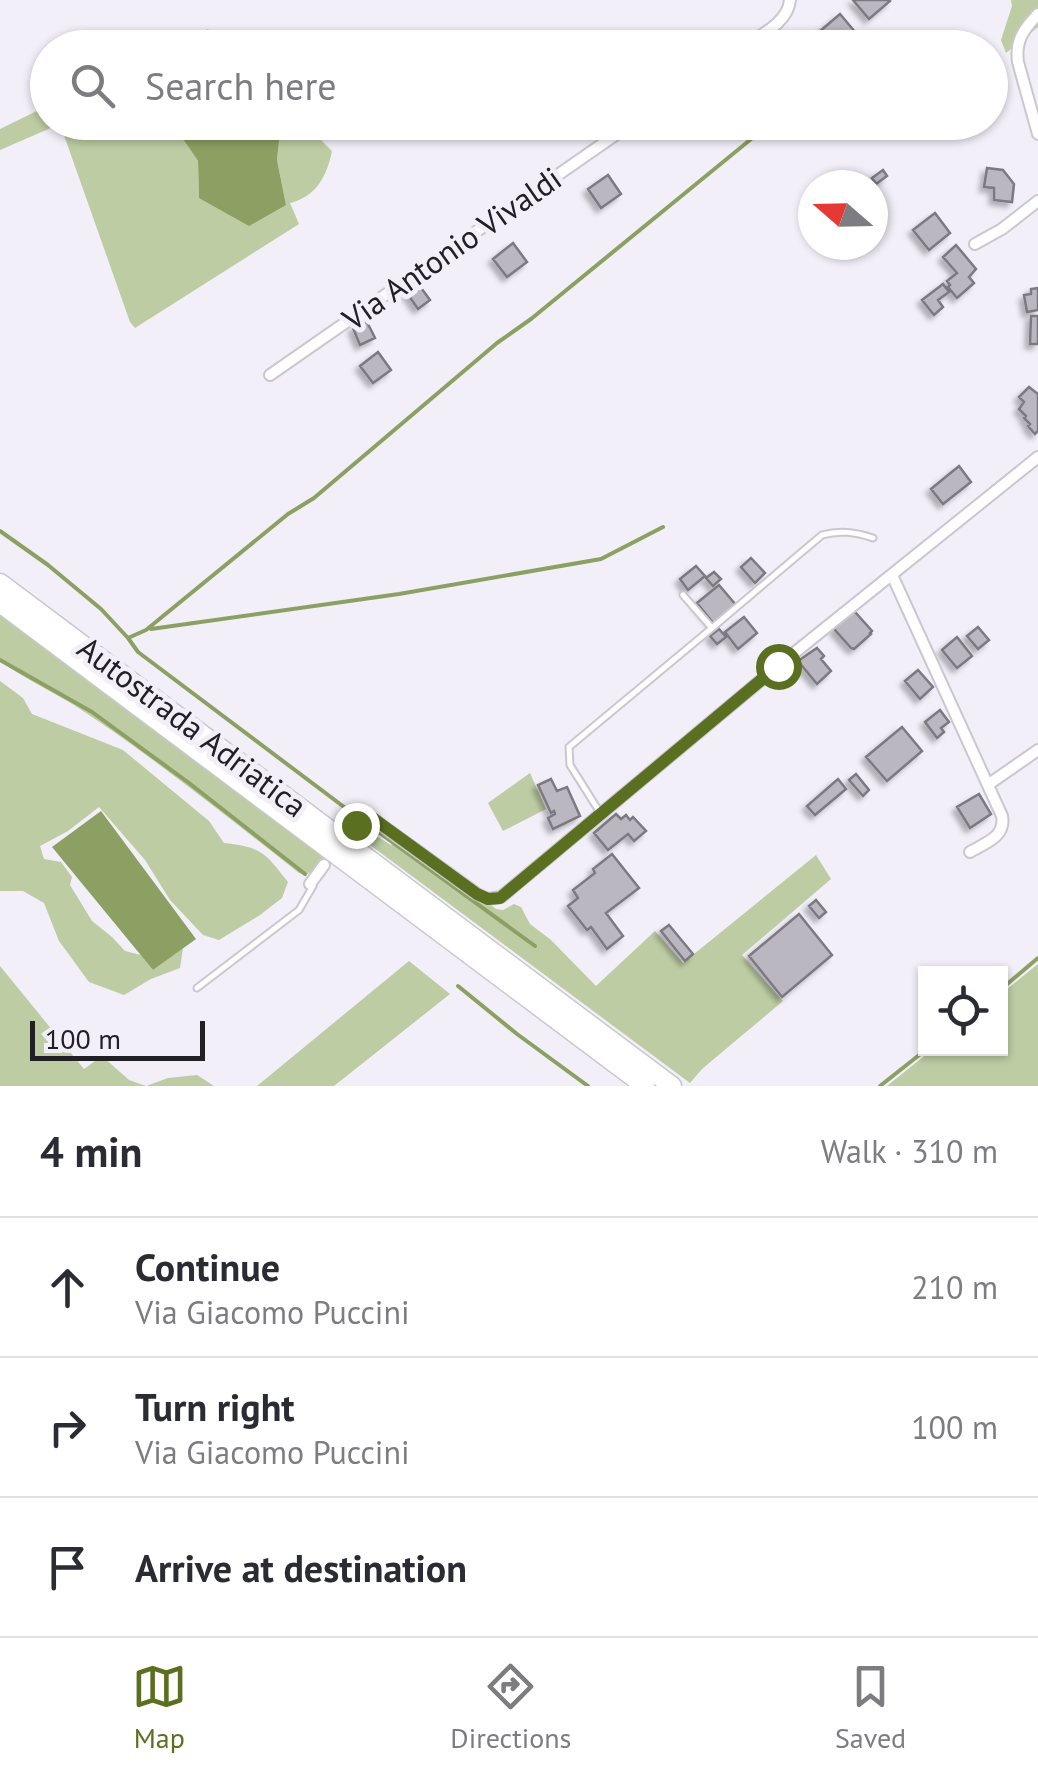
<!DOCTYPE html>
<meta charset="utf-8">
<style>
:root{--surface:#fff;--page:#f7f7f7;--text:#2b2b33;--muted:#7c7c81;--line:#e1e1e2;--accent:#5a7020}
body{margin:0;font-family:"PT Sans",sans-serif;background:var(--page);color:var(--text)}
.controls{position:absolute;right:30px;bottom:30px;display:grid;overflow:hidden;border-radius:0px;box-shadow:0 2px 8px #0004}
.controls button{width:90px;height:90px;display:grid;place-items:center;padding:0;border:0;border-bottom:2px solid var(--line);background:var(--surface);color:var(--text);font:50px sans-serif}
.compass{position:absolute;left:798px;top:170px;width:90px;height:90px;border-radius:50%;background:var(--surface);box-shadow:0 2px 8px #0004;rotate:290deg}
.scale{position:absolute;left:30px;bottom:25px;width:175px;box-sizing:border-box;padding-left:10px;border:5px solid #212024;border-top:0;font-size:28px;line-height:35px;white-space:nowrap;color:#212024;-webkit-text-stroke:8px #f2eff8;paint-order:stroke}
.stop{position:absolute;width:30px;height:30px;margin:-22px;border:8px solid #5a7020;border-radius:50%;background:#fff}
.stop.end{background:#5a7020;border-color:#fff;box-shadow:0 2px 10px #0008}
.list{margin:0;padding:0;list-style:none}
h2{display:flex;justify-content:space-between;align-items:center;height:130px;margin:0;padding:0 40px;font-size:42px}
h2 small{font-size:32px;font-weight:400;color:var(--muted)}
.list li{display:grid;grid-template-columns:65px 1fr auto;gap:30px;align-items:center;box-sizing:border-box;height:140px;padding:0 40px;border-top:2px solid var(--line)}
.list b{display:block;font-size:38px;white-space:nowrap}
.list p{margin:0;font-size:32px;white-space:nowrap;color:var(--muted)}
.list em{font-size:32px;font-style:normal;color:var(--muted)}
.icon{flex:none;width:55px;height:55px;fill:none;stroke:currentColor;stroke-width:2;stroke-linecap:round;stroke-linejoin:round}
.map{position:relative;flex:none;width:1038px;height:1086px;overflow:hidden}
.search{position:absolute;background:var(--surface);box-shadow:0 2px 8px #0004;left:30px;right:30px;top:30px;height:110px;display:flex;align-items:center;gap:25px;box-sizing:border-box;padding:0 35px;border-radius:55px;color:var(--muted);font-size:38px}
.sheet{height:550px;background:var(--surface)}
nav{display:flex;justify-content:space-around;align-items:center;box-sizing:border-box;height:140px;border-top:2px solid var(--line);background:var(--surface);font-size:28px;color:var(--muted)}
nav a{display:grid;justify-items:center;gap:5px}
nav .on{color:var(--accent)}
.map>svg:first-child{display:block}
</style>
<div class="map">
<svg width="1038" height="1086" viewBox="0 0 1038 1086">
<defs>
<filter id="shadow"><feDropShadow dx="-4.5" dy="4.5" stdDeviation="2.5" flood-color="#0004"/></filter>
</defs>
<rect width="100%" height="100%" fill="#f2eff8"/>
<path fill="#bdcca3" d="M 1011,0 L 1038,0 L 1038,27 L 1006,53 L 1001,40 L 1012,6 Z
M 208,29 L 214,39 L 232,47 L 169,47 Z
M 47,106 L 48,122 L 172,123 L 198,161 L 199,198 L 286,205 L 277,160 L 281,123 L 311,123 L 316,135 L 332,151 C 327,176 316,197 290,203 L 299,224 L 135,328 L 130,322 L 60,124 L 0,150 L 0,129 Z
M 0,614 L 325,858 L 315,870 L 305,875 L 299,873 C 225,815 152,756 74,705 C 49,690 24,678 0,661 Z
M 0,681 L 23,698 L 32,714 L 123,750 L 209,821 L 224,843 C 262,847 265,853 288,882 L 282,898 L 260,915 L 219,940 L 203,935 L 170,900 L 145,860 L 99,807 L 68,831 L 40,846 L 44,859 L 61,862 L 72,877 L 70,885 L 92,921 L 112,937 L 125,951 L 141,955 L 153,970 L 183,948 L 180,968 L 151,979 L 124,995 L 89,982 L 59,941 L 44,903 L 23,891 L 0,891 Z
M 530,773 L 546,809 L 503,831 L 488,803 Z
M 370,832 L 391,845 L 403,841 L 496,909 L 503,910 L 514,904 L 521,907 L 530,924 L 551,940 L 596,986 L 655,931 L 683,963 L 816,855 L 831,879 L 742,955 L 783,1001 L 702,1069 L 690,1083 L 354,833 Z
M 409,961 L 450,994 L 334,1086 L 257,1086 Z
M 1038,964 L 1038,1086 L 887,1086 L 933,1049 L 1000,1048 L 1001,994 Z
M 0,966 L 84,1069 L 102,1056 L 129,1080 L 146,1086 L 168,1078 L 197,1075 L 214,1086 L 0,1086 Z"/>
<path fill="#8ca063" d="M 172,123 L 281,123 L 277,160 L 286,205 L 249,226 L 199,198 L 198,161 Z
M 101,811 L 196,939 L 153,970 L 52,847 Z"/>
<g fill="none" stroke-linecap="round" stroke-linejoin="round">
<path stroke="#8ca063" stroke-width="4" d="M 0,531 L 48,565 L 101,609 L 128,638 L 146,630 L 288,514 L 314,498 L 497,343 L 531,319 L 772,122
M 151,629 L 399,594 L 601,559 L 663,527
M 128,638 L 138,652 L 356,816
M 0,660 L 92,712 L 189,783 L 305,874
M 370,826 L 535,946
M 458,986 L 517,1034 L 588,1086
M 1000,990 L 1038,958
M 880,1086 L 928,1048"/>
</g>
<path fill="#bbb7c0" stroke="#7c7981" stroke-width="2.5" filter="url(#shadow)" d="M 853,0 L 889,0 L 890,1 L 869,19 Z
M 840,14 L 856,33 L 839,48 L 832,48 L 819,32 Z
M 796,32 L 805,48 L 778,48 L 774,41 L 785,34 L 787,37 Z
M 987,168 L 1003,170 L 1014,184 L 1012,202 L 994,200 L 994,188 L 984,187 Z
M 883,170 L 887,176 L 876,184 L 872,178 Z
M 608,175 L 621,194 L 601,208 L 588,189 Z
M 935,213 L 950,233 L 929,250 L 913,230 Z
M 513,243 L 527,262 L 507,277 L 493,259 Z
M 956,245 L 976,269 L 969,277 L 974,283 L 957,298 L 948,287 L 950,285 L 947,281 L 957,273 L 943,257 Z
M 943,284 L 949,292 L 938,300 L 943,307 L 934,315 L 922,300 Z
M 419,285 L 430,300 L 418,309 L 407,293 Z
M 1038,288 L 1038,310 L 1027,312 L 1024,295 L 1031,294 L 1031,289 Z
M 1031,316 L 1038,316 L 1038,344 L 1030,344 Z
M 367,322 L 375,338 L 360,345 L 353,328 Z
M 378,352 L 391,370 L 373,383 L 360,366 Z
M 1029,387 L 1038,394 L 1038,431 L 1035,434 L 1028,426 L 1030,424 L 1024,418 L 1026,416 L 1019,409 L 1024,402 L 1019,397 Z
M 959,466 L 971,482 L 943,504 L 931,489 Z
M 751,558 L 765,573 L 755,583 L 741,567 Z
M 696,566 L 705,576 L 688,590 L 680,579 Z
M 714,572 L 721,579 L 713,586 L 706,578 Z
M 719,585 L 736,605 L 714,624 L 697,603 Z
M 853,612 L 856,613 L 872,631 L 870,633 L 871,634 L 854,649 L 851,648 L 835,630 L 835,627 Z
M 744,617 L 757,633 L 738,649 L 725,632 Z
M 978,627 L 989,640 L 978,649 L 967,636 Z
M 719,629 L 726,637 L 717,644 L 710,636 Z
M 957,637 L 972,656 L 957,668 L 942,650 Z
M 817,648 L 824,656 L 821,659 L 831,671 L 817,684 L 798,661 Z
M 918,670 L 933,687 L 920,699 L 905,681 Z
M 940,710 L 949,722 L 941,728 L 944,732 L 937,738 L 925,722 Z
M 902,727 L 922,751 L 887,781 L 866,757 Z
M 856,774 L 869,790 L 863,796 L 849,780 Z
M 551,779 L 557,791 L 567,787 L 580,816 L 553,829 L 548,818 L 555,814 L 554,811 L 551,813 L 538,785 Z
M 838,779 L 846,789 L 815,815 L 807,806 Z
M 979,794 L 991,814 L 970,828 L 957,807 Z
M 616,814 L 621,819 L 626,815 L 630,820 L 633,817 L 646,831 L 634,841 L 628,834 L 608,850 L 594,833 Z
M 612,854 L 639,888 L 606,913 L 623,936 L 607,949 L 591,927 L 587,930 L 568,906 L 578,898 L 573,890 L 595,873 L 593,869 Z
M 816,900 L 826,912 L 819,918 L 809,906 Z
M 799,914 L 832,955 L 782,997 L 749,956 Z
M 669,925 L 693,954 L 685,961 L 661,931 Z"/>
<g fill="none" stroke-linecap="round" stroke-linejoin="round">
<defs>
<path id="lane" d="M 712,628 L 822,535 C 840,530 855,532 873,538
M 599,811 L 570,765 L 569,747 L 712,628 L 683,595
M 197,988 L 299,910 L 313,886"/>
<path id="street" d="M 1038,14 C 1024,29 1015,40 1018,62 L 1038,134
M 742,48 C 760,35 788,23 790,0
M 975,244 L 1002,229 L 1038,201
M 270,375 L 634,122
M 892,575 L 1002,816 C 1006,837 985,843 970,852
M 989,784 L 1038,750
M 351,832 L 361,820 L 373,819 L 477,894 L 488,899 L 501,897 L 778,666 L 1038,457
M 310,884 L 324,865"/>
<path id="highway" d="M 0,583 L 672,1086
M 0,603 L 645,1086"/>
</defs>
<use href="#lane" stroke="#cac7d0" stroke-width="9"/>
<use href="#street" stroke="#cac7d0" stroke-width="14"/>
<use href="#highway" stroke="#cac7d0" stroke-width="21"/>
<use href="#lane" stroke="#fff" stroke-width="5"/>
<use href="#street" stroke="#fff" stroke-width="10"/>
<use href="#highway" stroke="#fff" stroke-width="18"/>
</g>
<g fill="none" stroke-linecap="round" stroke-linejoin="round">
<path stroke="#5a7020" stroke-width="12" d="M 356,825 L 364,818 L 374,819 L 477,894 L 488,899 L 500,898 L 778,666"/>
</g>
<g text-anchor="middle" stroke-width="10" stroke-linejoin="round" paint-order="stroke">
<g font-size="32" fill="#212024" stroke="#f2eff8">
<text transform="translate(452 249) rotate(-35)" y="11">Via Antonio Vivaldi</text>
<text transform="translate(192 727) rotate(37)" y="11">Autostrada Adriatica</text>
</g>
</g>
</svg>
<div class="controls">
<button><svg class="icon" aria-label="locate" viewBox="0 0 24 24"><circle cx="12" cy="12" r="6"/><path d="M12 2v4M12 18v4M2 12h4M18 12h4"/></svg></button>
</div>
<svg class="compass" viewBox="-18 -18 36 36"><path d="M0-13l5 13h-10z" fill="#e53935"/><path d="M0 13l5-13h-10z" fill="#7c7c81"/></svg>
<div class="scale">100 m</div>
<div class="stop" style="left:778px;top:666px"></div>
<div class="stop end" style="left:356px;top:825px"></div>
<div class="search"><svg class="icon" aria-label="search" viewBox="0 0 24 24"><circle cx="10" cy="10" r="6"/><path d="M15 15l6 6"/></svg>Search here</div>
</div>
<section class="sheet">
<h2>4 min<small>Walk · 310 m</small></h2>
<ul class="list">
<li><svg class="icon" aria-label="ahead" viewBox="0 0 24 24"><path d="M12 20V5M6 11l6-6 6 6"/></svg><div><b>Continue</b><p>Via Giacomo Puccini</p></div><em>210 m</em></li>
<li><svg class="icon" aria-label="right" viewBox="0 0 24 24"><path d="M7 20v-9h11M14 6l5 5-5 5"/></svg><div><b>Turn right</b><p>Via Giacomo Puccini</p></div><em>100 m</em></li>
<li><svg class="icon" aria-label="arrive" viewBox="0 0 24 24"><path d="M6 21V4h12l-3 4 3 4H6"/></svg><div><b>Arrive at destination</b></div></li>
</ul>
</section>
<nav>
<a class="on"><svg class="icon" aria-label="map" viewBox="0 0 24 24"><path d="M3 6l6-2 6 2 6-2v14l-6 2-6-2-6 2zM9 4v14M15 6v14"/></svg>Map</a>
<a><svg class="icon" aria-label="directions" viewBox="0 0 24 24"><path d="M12 3l9 9-9 9-9-9zM9 14v-3h6M13 9l2 2-2 2"/></svg>Directions</a>
<a><svg class="icon" aria-label="saved" viewBox="0 0 24 24"><path d="M7 4h10v16l-5-4-5 4z"/></svg>Saved</a>
</nav>
